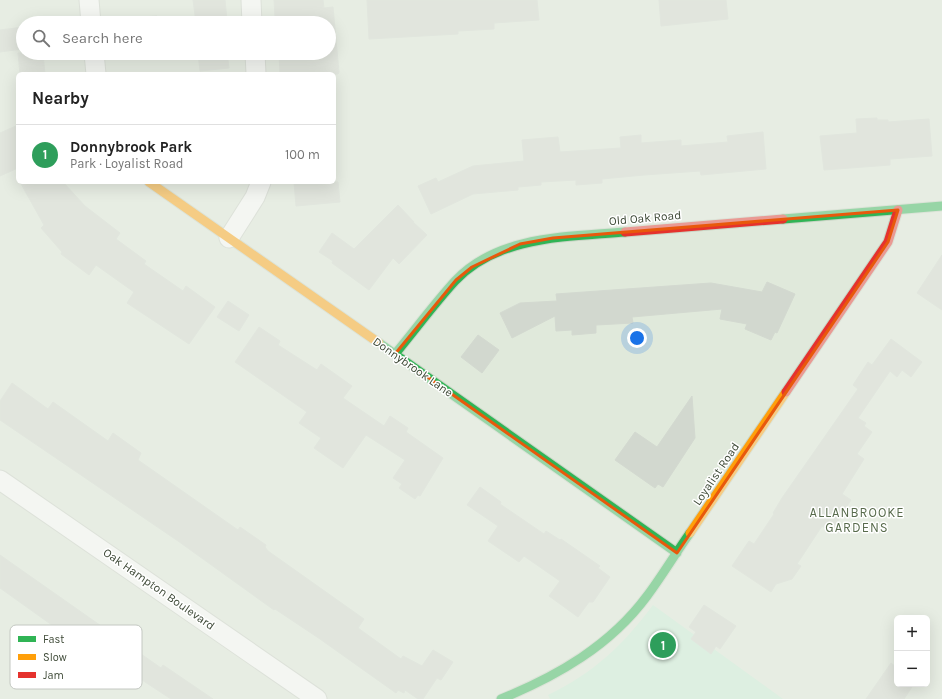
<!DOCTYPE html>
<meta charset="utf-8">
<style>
:root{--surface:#fff;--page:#f2f2f2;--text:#222;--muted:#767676;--line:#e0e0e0;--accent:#1a73e8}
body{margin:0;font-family:Karla,sans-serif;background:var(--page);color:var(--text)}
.controls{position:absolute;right:12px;bottom:12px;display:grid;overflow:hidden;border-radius:6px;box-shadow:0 4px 16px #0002}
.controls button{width:36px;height:36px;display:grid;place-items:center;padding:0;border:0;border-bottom:1px solid var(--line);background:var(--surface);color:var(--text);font:20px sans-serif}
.you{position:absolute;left:637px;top:338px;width:14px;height:14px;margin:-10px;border:3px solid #fff;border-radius:50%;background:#1a73e8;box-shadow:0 0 0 6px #1a73e833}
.badge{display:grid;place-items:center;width:26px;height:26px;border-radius:50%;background:var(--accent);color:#fff;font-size:13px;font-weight:700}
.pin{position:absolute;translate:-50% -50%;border:2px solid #fff;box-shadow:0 1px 4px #0006}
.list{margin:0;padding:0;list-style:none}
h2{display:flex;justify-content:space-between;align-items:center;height:52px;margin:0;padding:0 16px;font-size:17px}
h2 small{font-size:13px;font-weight:400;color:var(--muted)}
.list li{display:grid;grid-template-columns:26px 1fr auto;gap:12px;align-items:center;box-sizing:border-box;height:60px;padding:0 16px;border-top:1px solid var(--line)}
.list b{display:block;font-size:15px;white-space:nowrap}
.list p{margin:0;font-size:13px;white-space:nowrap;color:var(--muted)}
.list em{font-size:13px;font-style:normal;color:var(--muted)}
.icon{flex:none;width:22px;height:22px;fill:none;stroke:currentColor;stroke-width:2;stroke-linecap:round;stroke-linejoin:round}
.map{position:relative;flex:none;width:942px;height:699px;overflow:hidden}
.search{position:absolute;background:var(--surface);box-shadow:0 4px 16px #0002;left:16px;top:16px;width:320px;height:44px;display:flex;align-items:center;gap:10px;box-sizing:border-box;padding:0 14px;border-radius:22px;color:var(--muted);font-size:15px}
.panel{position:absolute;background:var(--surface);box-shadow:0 4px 16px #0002;left:16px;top:72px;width:320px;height:112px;border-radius:6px}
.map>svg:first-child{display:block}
</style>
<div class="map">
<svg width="942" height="699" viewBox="0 0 942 699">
<rect width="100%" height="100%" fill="#ecf1ea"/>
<path fill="#e0e9db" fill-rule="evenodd" d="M 0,0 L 942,0 L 942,699 L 0,699 ZM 23,23 L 329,23 L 329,53 L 23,53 ZM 18,74 L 334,74 L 334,182 L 18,182 ZM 897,618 L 927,618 L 927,684 L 897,684 Z"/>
<path fill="#caedd8" d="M 653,605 L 783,699 L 550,699 L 548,695 C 595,672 622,646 653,605 Z"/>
<path fill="#d2d8cf" stroke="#d3d9d0" d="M 193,0 L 225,0 L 227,20 L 225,20 L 225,23 L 196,23 Z
M 274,0 L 323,0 L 324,8 L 333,7 L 339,72 L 338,74 L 280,74 L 279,53 L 329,53 L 329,23 L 281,23 L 280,17 L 275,17 Z
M 367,0 L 537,0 L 539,20 L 494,23 L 494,29 L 458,31 L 458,34 L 369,39 Z
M 659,0 L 726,0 L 728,19 L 661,26 Z
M 157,16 L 158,23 L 140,23 L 140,17 Z
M 23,27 L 23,49 L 0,52 L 0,30 Z
M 18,53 L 43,53 L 45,74 L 20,74 Z
M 198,53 L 227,53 L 229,68 L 200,71 Z
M 877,118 L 877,120 L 888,120 L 888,122 L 929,119 L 932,156 L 890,159 L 890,165 L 824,170 L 820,136 L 857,133 L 856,119 Z
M 18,125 L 18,168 L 0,176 L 0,133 Z
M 763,132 L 766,169 L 701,175 L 700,171 L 644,175 L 602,179 L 602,183 L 576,185 L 576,180 L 541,182 L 541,185 L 518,187 L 518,190 L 473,194 L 431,214 L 418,186 L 436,178 L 438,182 L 473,166 L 524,161 L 522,140 L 558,137 L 560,152 L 621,148 L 620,137 L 641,135 L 641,143 L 681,140 L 681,146 L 728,142 L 727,136 Z
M 20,182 L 63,182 L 85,206 L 120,233 L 116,239 L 146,261 L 144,264 L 183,291 L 186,286 L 215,307 L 189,344 L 127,303 L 134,292 L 96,265 L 89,275 L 61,254 L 62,252 L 41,228 L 44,225 Z
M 294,182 L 338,182 L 340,202 L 296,206 Z
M 398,205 L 414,222 L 413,222 L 427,235 L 399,264 L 393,258 L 369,290 L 332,263 L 333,261 L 319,252 L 332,233 L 354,249 Z
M 942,255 L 942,310 L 917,293 Z
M 767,282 L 795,294 L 777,333 L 775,332 L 771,340 L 745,329 L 747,324 L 720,319 L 722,309 L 632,317 L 633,323 L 596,325 L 596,333 L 572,335 L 572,330 L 556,331 L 555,316 L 512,338 L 500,313 L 520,303 L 557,301 L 556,294 L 711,283 L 762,292 Z
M 228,301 L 249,315 L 239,331 L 217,317 Z
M 259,327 L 280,341 L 278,345 L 317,370 L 321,364 L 352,386 L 343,398 L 384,426 L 390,416 L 408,428 L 406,432 L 443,458 L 420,496 L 418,495 L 415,499 L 399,488 L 402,484 L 393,478 L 405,460 L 366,435 L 343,468 L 314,448 L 321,438 L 299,423 L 307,412 L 235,362 Z
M 478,335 L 499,350 L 482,373 L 461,357 Z
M 891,339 L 922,362 L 911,377 L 902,370 L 897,377 L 890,371 L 858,418 L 866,423 L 864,426 L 872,432 L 857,454 L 864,459 L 842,494 L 851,500 L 831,532 L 822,526 L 797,564 L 801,566 L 792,579 L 776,584 L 771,592 L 732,566 L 749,541 L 754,544 L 774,514 L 773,513 L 782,498 L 858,389 L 853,385 L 868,362 L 872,365 Z
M 12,383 L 48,409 L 53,402 L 108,441 L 113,433 L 141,453 L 138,460 L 238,530 L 240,527 L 266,545 L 265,547 L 268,551 L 364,619 L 358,628 L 401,659 L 403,656 L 422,666 L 433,650 L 453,662 L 441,680 L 437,678 L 423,699 L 418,699 L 405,690 L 404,693 L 398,690 L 396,693 L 320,639 L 275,609 L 274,610 L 178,541 L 0,420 L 0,401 Z
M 692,396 L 695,438 L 663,487 L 658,484 L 655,488 L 615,460 L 635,432 L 657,447 Z
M 480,487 L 501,502 L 500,504 L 544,534 L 546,531 L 560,540 L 561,539 L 600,566 L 598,568 L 610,577 L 593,602 L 589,602 L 578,617 L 549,596 L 560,581 L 524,556 L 519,562 L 488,541 L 498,526 L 467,505 Z
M 0,555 L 161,668 L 163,665 L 213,699 L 171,699 L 142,680 L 139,685 L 70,638 L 0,588 Z
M 704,605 L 736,626 L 720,649 L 716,646 L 711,654 L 691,639 L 696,632 L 689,627 Z
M 891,663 L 897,668 L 897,684 L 914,684 L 904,699 L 866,699 Z"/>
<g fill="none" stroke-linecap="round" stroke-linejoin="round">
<defs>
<path id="street" d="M 89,0 L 91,23
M 251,0 L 252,23
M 94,53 L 96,74
M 255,53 L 256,74
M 229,238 L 255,197 L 261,182
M 0,480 L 317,699"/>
<path id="fast" d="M 783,219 L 942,206
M 379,343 L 677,553
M 395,354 C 415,330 434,304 455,281 C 498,235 568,237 625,232
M 501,699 C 557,676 610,646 647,596 C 662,576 675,554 690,533"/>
<path id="slow" d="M 149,182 L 379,343
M 690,533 L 786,392"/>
<path id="jam" d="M 625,232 L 783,219
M 786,392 L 888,242 L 898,210"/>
</defs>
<use href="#street" stroke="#cacfc7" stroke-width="21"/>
<use href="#fast" stroke="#c8d4c4" stroke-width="11"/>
<use href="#slow" stroke="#c8d4c4" stroke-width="11"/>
<use href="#jam" stroke="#c8d4c4" stroke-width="11"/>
<use href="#street" stroke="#fcfdfc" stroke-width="19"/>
<use href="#fast" stroke="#30b455" stroke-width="9"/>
<use href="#slow" stroke="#ff9f0a" stroke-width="9"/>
<use href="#jam" stroke="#e5322d" stroke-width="9"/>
</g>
<path d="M0 0H942V699H0ZM 898,210 L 888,242 L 677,553 L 395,354 L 456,280 L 472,267 L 520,244 L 553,238 Z" fill="#ecf1ea" fill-opacity=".55" fill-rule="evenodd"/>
<path fill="none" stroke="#e8590c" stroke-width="3" stroke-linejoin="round" d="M 898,210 L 888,242 L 677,553 L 395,354 L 456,280 L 472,267 L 520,244 L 553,238 Z"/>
<g text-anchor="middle" stroke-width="3" stroke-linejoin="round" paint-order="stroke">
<g font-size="12" fill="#3c4835" stroke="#fff">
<text transform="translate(645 218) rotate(-5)" y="4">Old Oak Road</text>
<text transform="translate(413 367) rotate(35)" y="4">Donnybrook Lane</text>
<text transform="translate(716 474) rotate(-56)" y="4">Loyalist Road</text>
<text transform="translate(159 589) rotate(35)" y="4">Oak Hampton Boulevard</text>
</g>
<g font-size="13" letter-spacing="1" fill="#586b4c" stroke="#fff">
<text x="857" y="517">ALLANBROOKE<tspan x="857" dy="15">GARDENS</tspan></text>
</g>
</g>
<rect x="10" y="625" width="132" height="64" rx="6" fill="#fff" stroke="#c4c8c2" stroke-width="1"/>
<rect x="18" y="636" width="18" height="6" fill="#30b455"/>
<rect x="18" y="654" width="18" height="6" fill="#ff9f0a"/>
<rect x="18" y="672" width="18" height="6" fill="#e5322d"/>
<g font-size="11" fill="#3c4835">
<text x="43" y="643">Fast</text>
<text x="43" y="661">Slow</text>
<text x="43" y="679">Jam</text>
</g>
</svg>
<div class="controls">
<button>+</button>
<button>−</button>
</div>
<div class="you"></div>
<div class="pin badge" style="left:663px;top:645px;background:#2e9e5b">1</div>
<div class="search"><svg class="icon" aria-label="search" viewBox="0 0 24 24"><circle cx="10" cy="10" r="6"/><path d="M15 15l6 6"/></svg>Search here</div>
<section class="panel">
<h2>Nearby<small></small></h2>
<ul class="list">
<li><span class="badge" style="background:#2e9e5b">1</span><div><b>Donnybrook Park</b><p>Park · Loyalist Road</p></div><em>100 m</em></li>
</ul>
</section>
</div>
